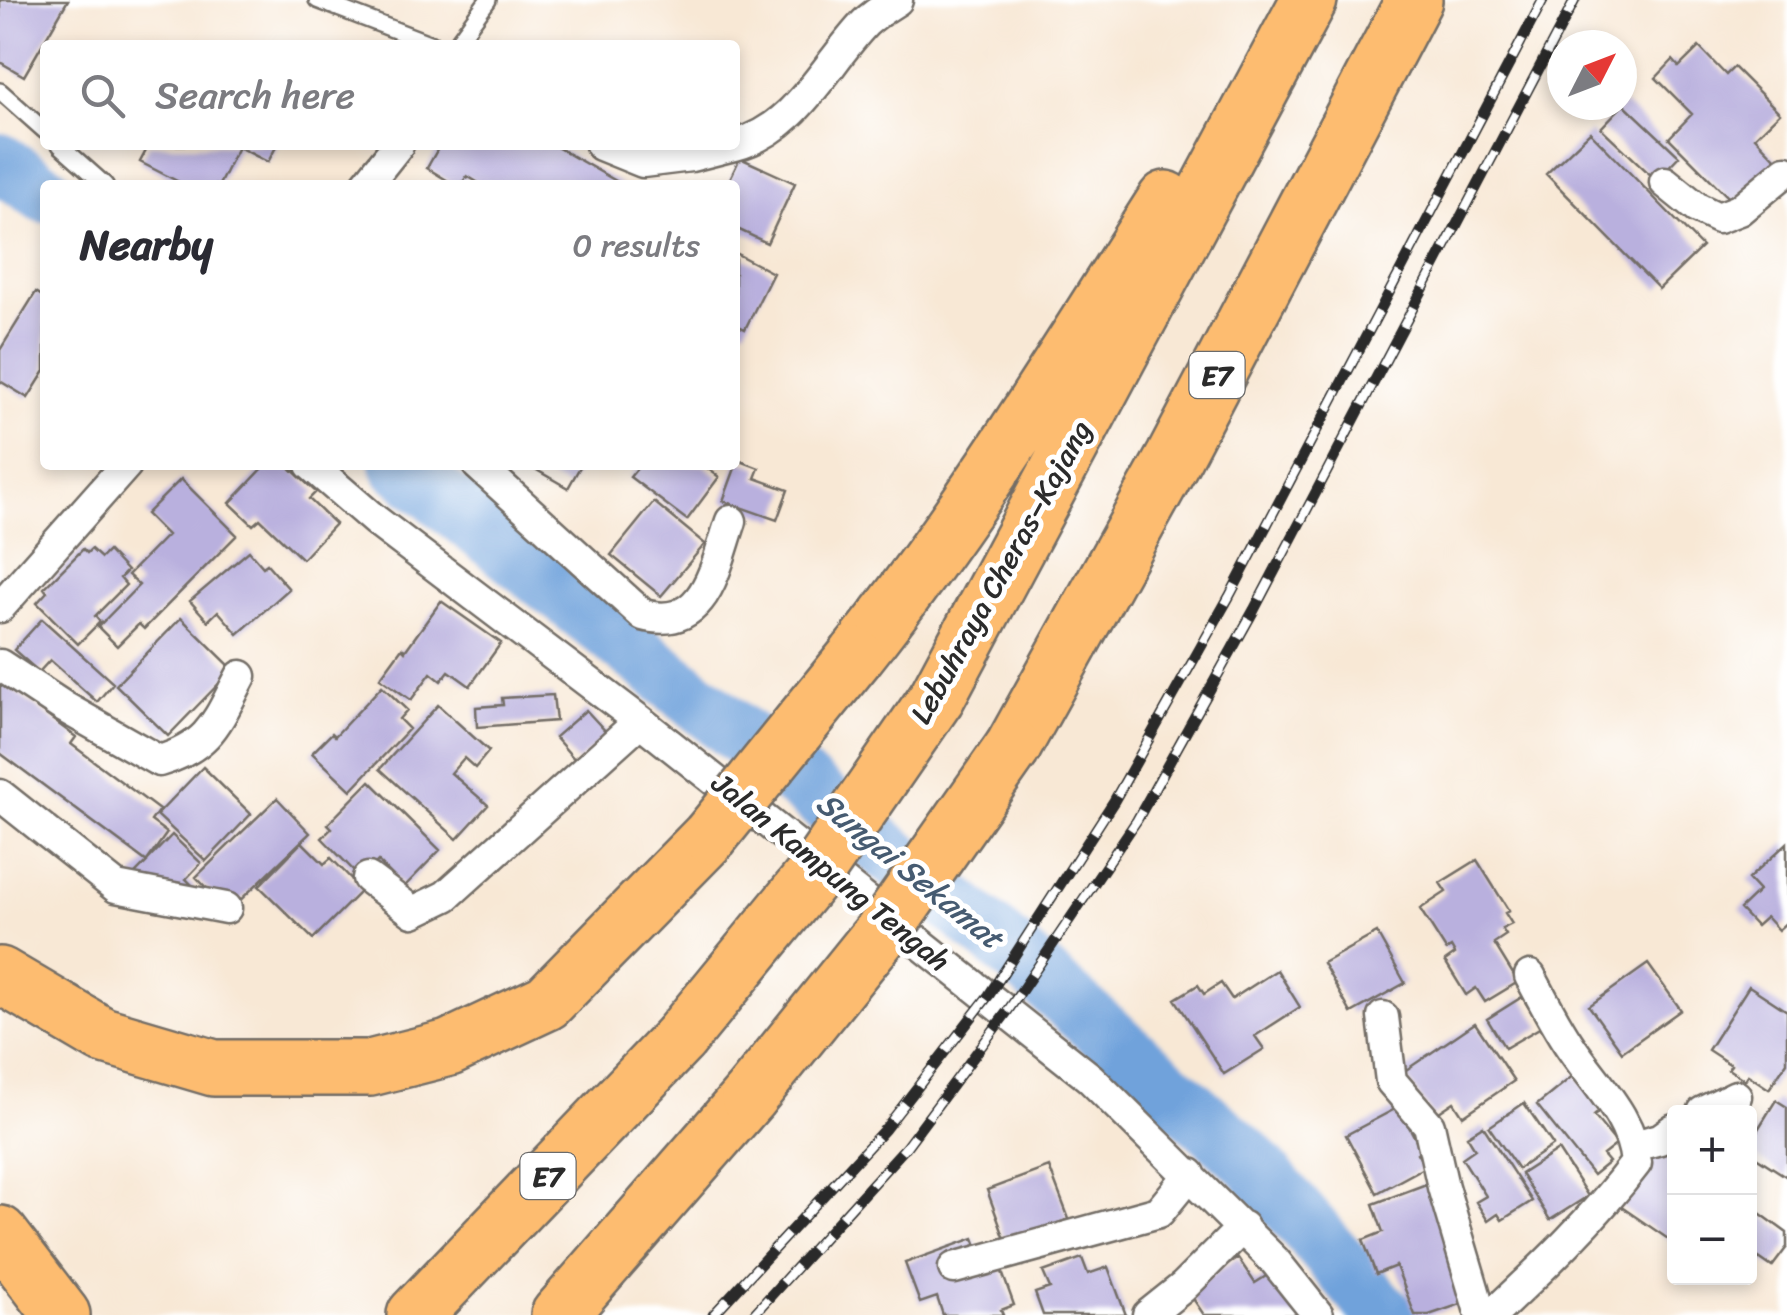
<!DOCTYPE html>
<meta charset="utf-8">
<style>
:root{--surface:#fff;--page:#f2f2f3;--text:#2b2b33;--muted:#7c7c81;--line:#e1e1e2}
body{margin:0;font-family:Sriracha,sans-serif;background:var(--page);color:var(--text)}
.controls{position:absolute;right:30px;bottom:30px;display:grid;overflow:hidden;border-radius:10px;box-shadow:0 5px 15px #0003}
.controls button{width:90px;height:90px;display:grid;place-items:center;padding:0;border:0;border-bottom:2px solid var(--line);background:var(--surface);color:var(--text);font:50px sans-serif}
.compass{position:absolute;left:1547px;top:30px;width:90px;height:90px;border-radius:50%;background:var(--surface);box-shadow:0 5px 15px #0003;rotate:48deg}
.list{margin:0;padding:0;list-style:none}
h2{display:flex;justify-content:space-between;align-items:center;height:130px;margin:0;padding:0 40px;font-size:42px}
h2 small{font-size:32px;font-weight:400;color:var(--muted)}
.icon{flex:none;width:55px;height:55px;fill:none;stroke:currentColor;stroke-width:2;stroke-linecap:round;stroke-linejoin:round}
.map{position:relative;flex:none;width:1787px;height:1315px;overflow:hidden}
.search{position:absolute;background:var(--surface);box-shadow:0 5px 15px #0003;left:40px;top:40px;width:700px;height:110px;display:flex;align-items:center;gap:25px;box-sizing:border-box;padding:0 35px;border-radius:10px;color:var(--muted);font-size:38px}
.panel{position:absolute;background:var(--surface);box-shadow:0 5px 15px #0003;left:40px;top:180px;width:700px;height:290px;border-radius:10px}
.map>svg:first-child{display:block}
</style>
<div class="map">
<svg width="1787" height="1315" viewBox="0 0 1787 1315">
<rect width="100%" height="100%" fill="#fff"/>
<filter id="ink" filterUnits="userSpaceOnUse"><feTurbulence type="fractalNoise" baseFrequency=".01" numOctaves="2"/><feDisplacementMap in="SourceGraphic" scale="20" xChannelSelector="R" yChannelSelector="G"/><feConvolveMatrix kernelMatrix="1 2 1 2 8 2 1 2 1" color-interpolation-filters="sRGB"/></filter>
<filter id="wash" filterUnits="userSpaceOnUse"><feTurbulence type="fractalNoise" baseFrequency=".0048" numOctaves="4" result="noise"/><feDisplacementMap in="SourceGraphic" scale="40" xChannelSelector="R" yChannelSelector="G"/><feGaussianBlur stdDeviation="2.25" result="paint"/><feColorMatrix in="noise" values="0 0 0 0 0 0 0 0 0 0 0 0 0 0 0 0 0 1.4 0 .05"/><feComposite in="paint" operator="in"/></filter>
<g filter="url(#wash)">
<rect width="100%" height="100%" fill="#f8e8d5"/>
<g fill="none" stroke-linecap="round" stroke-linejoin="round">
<path stroke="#6fa2db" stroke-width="60" d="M 0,163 L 45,193
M 400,465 L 1001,942 L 1251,1161 L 1384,1315"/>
</g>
<g id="blocks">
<path fill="#b9b0de" d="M 0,0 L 68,0 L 24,76 L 0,62 Z
M 1699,47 L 1726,75 L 1734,67 L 1780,113 L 1755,137 L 1777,160 L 1734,203 L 1669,138 L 1692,114 L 1656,78 L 1673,60 L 1679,67 Z
M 1624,104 L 1679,156 L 1656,180 L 1601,128 Z
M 1590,132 L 1702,247 L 1659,289 L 1546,174 Z
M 149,145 L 277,145 L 268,162 L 238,147 L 219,185 L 185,185 L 140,162 Z
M 440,145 L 553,145 L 623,185 L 482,185 L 467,176 L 461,185 L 455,185 L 427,168 Z
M 740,158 L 795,183 L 767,243 L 735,228 L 735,185 L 727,185 Z
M 735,253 L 773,273 L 745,329 L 735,324 Z
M 36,292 L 45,298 L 45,371 L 28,398 L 0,381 L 0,350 Z
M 738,460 L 759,468 L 755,478 L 788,490 L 777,520 L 723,501 Z
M 266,465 L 287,465 L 316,492 L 309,499 L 335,524 L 302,559 L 260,519 L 253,525 L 230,503 Z
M 528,465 L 581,465 L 568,488 Z
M 640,465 L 703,465 L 719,477 L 687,520 L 630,477 Z
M 181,479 L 237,535 L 144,629 L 139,624 L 117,646 L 98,627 L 139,585 L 128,575 L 167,535 L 146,514 Z
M 654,502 L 705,544 L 661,596 L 611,555 Z
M 83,549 L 87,553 L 91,549 L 101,558 L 108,551 L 127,571 L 120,578 L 126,585 L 95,616 L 100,622 L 78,644 L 37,603 L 47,592 L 44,588 Z
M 249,551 L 263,567 L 267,564 L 289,589 L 238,634 L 218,611 L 208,621 L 190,601 Z
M 441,601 L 501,643 L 470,686 L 449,671 L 441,681 L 431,673 L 411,700 L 380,678 L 402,648 L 405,651 Z
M 181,618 L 233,669 L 168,736 L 116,685 Z
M 42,619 L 113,683 L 97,702 L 50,660 L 39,672 L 14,650 Z
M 0,681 L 76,737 L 71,744 L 159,810 L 151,821 L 167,833 L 147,861 L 172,835 L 201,863 L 186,879 L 194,887 L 177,904 L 133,876 L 147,862 L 0,753 Z
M 382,686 L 407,710 L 399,719 L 409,729 L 351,790 L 312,753 L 332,733 L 335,736 Z
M 553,695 L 556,721 L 477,727 L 476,707 L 503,705 L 502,698 Z
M 438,705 L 489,751 L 475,768 L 464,758 L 451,773 L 488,805 L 457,839 L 380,769 Z
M 586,710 L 608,734 L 577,762 L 555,737 Z
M 203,767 L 251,814 L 206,861 L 157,815 Z
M 370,781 L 440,850 L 404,887 L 378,861 L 361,878 L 322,838 L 332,828 L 328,824 Z
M 277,798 L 310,833 L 229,911 L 196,877 Z
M 302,842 L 324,864 L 331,858 L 362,890 L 313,939 L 259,886 Z
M 1787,843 L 1787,922 L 1778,930 L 1766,917 L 1756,926 L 1740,909 L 1759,891 L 1748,879 Z
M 1477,860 L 1509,911 L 1505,913 L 1512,924 L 1502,929 L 1506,935 L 1494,943 L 1518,982 L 1485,1002 L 1476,988 L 1466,995 L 1445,961 L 1455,954 L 1451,947 L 1446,950 L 1420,909 L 1446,892 L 1440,883 Z
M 1377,933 L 1405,983 L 1351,1013 L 1323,963 Z
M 1648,964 L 1681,1010 L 1622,1052 L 1589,1006 Z
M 1277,970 L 1300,1007 L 1255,1036 L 1264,1049 L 1224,1074 L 1175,999 L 1198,985 L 1204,994 L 1221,983 L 1232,999 Z
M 1749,986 L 1787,1011 L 1787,1062 L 1769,1089 L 1748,1075 L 1745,1080 L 1728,1069 L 1731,1065 L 1708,1050 Z
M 1522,997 L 1541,1027 L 1505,1048 L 1487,1019 Z
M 1475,1023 L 1514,1081 L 1463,1116 L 1454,1102 L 1433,1116 L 1403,1072 Z
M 1575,1074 L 1602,1109 L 1594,1116 L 1617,1144 L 1603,1155 L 1609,1162 L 1593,1175 L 1537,1105 Z
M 1776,1100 L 1787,1107 L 1787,1177 L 1750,1153 L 1750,1142 Z
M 1524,1103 L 1553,1145 L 1518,1169 L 1489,1127 Z
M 1399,1107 L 1421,1150 L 1417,1153 L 1425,1167 L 1377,1193 L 1346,1135 Z
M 1483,1126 L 1532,1201 L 1502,1220 L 1498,1214 L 1488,1221 L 1476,1202 L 1486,1196 L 1462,1158 L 1475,1149 L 1467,1136 Z
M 1657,1146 L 1674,1158 L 1674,1243 L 1617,1204 Z
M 1558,1150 L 1588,1196 L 1550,1220 L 1521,1174 Z
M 1049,1167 L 1069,1219 L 1058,1223 L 1062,1232 L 1006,1242 L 987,1190 Z
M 1429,1183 L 1464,1303 L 1429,1315 L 1415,1315 L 1396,1266 L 1376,1274 L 1363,1240 L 1383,1232 L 1373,1204 Z
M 1750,1206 L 1787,1233 L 1787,1247 L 1772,1267 L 1759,1258 L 1752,1268 L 1750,1266 Z
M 974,1238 L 979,1251 L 993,1247 L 1014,1305 L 1001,1310 L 1003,1315 L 943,1315 L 937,1297 L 920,1303 L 905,1263 Z
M 1082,1258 L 1088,1274 L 1108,1267 L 1126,1315 L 1043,1315 L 1035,1293 L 1050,1288 L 1043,1272 Z
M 1238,1258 L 1255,1283 L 1271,1273 L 1299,1315 L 1204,1315 L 1188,1291 Z"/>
</g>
</g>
<g filter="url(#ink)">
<use href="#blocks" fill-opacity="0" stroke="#736d66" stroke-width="2.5"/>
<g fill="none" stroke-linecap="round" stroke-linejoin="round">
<defs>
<path id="lane" d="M 317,0 L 434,45
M 455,45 L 488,0
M 0,91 L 45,131
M 60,145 L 105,185"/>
<path id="street" d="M 601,145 L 643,162 L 691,156 L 734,145
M 735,145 C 797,129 824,66 865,23 C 874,14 886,7 897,0
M 1665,182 L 1697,208 L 1718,218 L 1739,210 L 1786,171
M 366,185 L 398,145
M 311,465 L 376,521 L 640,721 L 1090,1078 L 1275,1261 L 1318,1315
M 478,465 L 643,615 C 706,632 715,567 731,521
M 0,607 L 126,465
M 0,665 L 64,707 L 159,761 C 211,746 217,721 241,676
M 0,795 L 116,887 L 226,908
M 368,878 L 413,912 L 446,896 L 640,721
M 1383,1017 L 1391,1081 L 1429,1125 L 1443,1187 L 1481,1315
M 1703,1112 L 1736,1096
M 1634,1146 L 1660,1139 L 1674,1129
M 954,1268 L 1159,1212 L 1190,1174
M 1148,1315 L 1183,1287 L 1243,1227
M 1492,1315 C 1543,1267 1593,1220 1636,1163 C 1632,1116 1593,1082 1568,1043 C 1554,1022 1542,998 1530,976"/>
<path id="highway" d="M 856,656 C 971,512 1067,354 1166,199
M 937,697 L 1309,0
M 1013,747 L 1174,457 L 1414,0
M 0,975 L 102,1035 L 214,1068 L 370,1068 L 449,1048 L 547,1002 L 710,836
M 0,1234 L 62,1315
M 415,1315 L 680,1038
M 559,1315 L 749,1097"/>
</defs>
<use href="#lane" stroke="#736d66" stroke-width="20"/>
<use href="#street" stroke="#736d66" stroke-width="35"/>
<use href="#highway" stroke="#736d66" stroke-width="60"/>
<use href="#lane" stroke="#fff" stroke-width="15"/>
<use href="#street" stroke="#fff" stroke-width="30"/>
<use href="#highway" stroke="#fdbc6f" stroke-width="55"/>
<defs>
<path id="rail" d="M 713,1315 L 885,1129 L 989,995 L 1114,801 L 1229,597 L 1543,0
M 753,1315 L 906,1147 L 1007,1012 L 1137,820 L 1254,610 L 1575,0"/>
</defs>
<use href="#rail" stroke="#2b2b2b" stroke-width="11"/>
<use href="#rail" stroke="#fff" stroke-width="8" stroke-dasharray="22" stroke-linecap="butt"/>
<defs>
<path id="highway-bridge" d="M 710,836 L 856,656
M 680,1038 L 817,871 L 937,697
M 749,1097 L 891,921 L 1013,747"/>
</defs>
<use href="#highway-bridge" stroke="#736d66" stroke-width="60" stroke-linecap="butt"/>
<use href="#highway-bridge" stroke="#fdbc6f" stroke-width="55"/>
</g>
</g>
<g text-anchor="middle" stroke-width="10" stroke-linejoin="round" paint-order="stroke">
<g fill="#fff" stroke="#6b6b6b" stroke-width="2.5">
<rect x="1189.5" y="352" width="55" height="46" rx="8"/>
<rect x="520.5" y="1153" width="55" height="46" rx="8"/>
</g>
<g font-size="28" font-weight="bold" fill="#2b2b2b">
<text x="1217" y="385">E7</text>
<text x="548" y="1186">E7</text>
</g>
<g font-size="30" fill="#2b2b2b" stroke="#fff">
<text transform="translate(1001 572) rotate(-61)" y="10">Lebuhraya Cheras–Kajang</text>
<text transform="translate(831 872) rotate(39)" y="10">Jalan Kampung Tengah</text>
</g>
<g font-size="32" font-style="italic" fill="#465b71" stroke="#fff">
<text transform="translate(910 870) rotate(39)" y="11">Sungai Sekamat</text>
</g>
</g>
</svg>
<div class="controls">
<button>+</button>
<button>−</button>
</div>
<svg class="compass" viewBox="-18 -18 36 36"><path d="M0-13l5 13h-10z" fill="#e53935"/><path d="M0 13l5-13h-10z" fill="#7c7c81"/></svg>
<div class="search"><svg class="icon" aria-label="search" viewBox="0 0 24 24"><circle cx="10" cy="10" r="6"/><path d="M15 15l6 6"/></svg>Search here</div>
<section class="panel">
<h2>Nearby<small>0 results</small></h2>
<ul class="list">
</ul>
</section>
</div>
